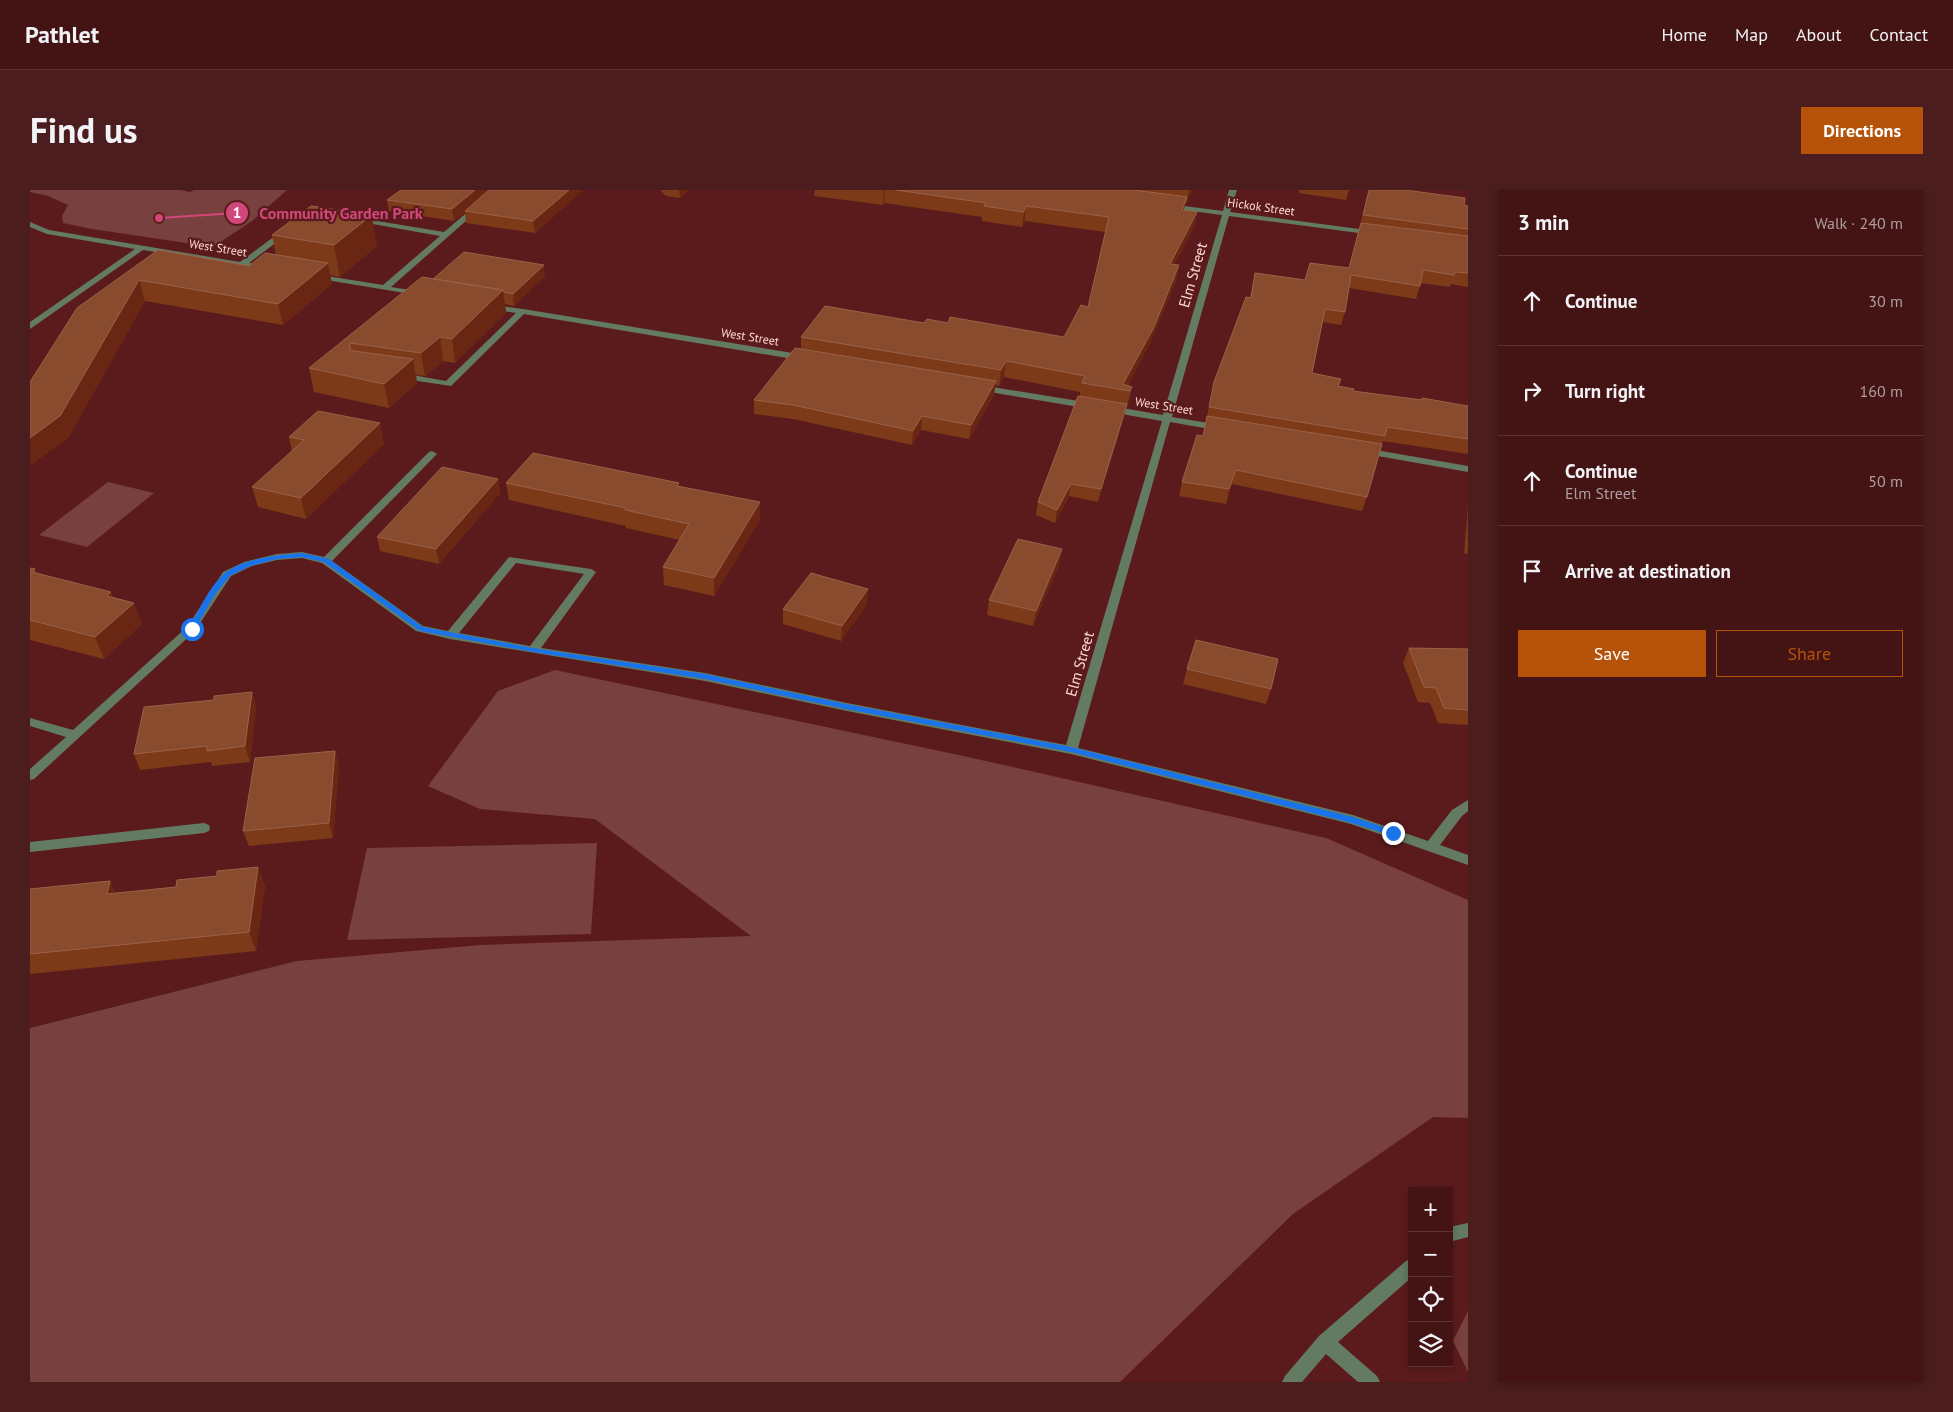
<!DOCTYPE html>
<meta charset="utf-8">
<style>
:root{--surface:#441415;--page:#4b1d1e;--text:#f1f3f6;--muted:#af9ea0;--line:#5c3334;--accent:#b45309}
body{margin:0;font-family:"PT Sans",sans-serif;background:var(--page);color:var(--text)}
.controls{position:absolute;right:15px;bottom:15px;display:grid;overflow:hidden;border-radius:0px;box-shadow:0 2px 8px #0003}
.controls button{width:45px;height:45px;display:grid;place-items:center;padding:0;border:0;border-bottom:1px solid var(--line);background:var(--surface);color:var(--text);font:25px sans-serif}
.stop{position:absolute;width:15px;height:15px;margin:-11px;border:4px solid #1a73e8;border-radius:50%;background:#fff}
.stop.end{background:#1a73e8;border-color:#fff;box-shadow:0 1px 5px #0008}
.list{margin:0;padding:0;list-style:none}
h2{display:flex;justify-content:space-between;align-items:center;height:65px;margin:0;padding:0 20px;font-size:21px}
h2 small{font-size:16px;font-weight:400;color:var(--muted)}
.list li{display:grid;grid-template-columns:32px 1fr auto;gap:15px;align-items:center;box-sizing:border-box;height:90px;padding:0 20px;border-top:1px solid var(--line)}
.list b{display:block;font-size:19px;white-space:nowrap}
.list p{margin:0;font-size:16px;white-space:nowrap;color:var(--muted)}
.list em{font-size:16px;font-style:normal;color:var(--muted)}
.actions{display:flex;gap:10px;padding:15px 20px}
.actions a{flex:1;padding:11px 0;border:1px solid var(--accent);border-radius:0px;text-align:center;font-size:18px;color:var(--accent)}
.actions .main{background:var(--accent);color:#fff}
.icon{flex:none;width:28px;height:28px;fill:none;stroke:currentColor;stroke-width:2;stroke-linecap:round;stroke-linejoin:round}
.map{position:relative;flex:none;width:1438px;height:1192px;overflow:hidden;border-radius:0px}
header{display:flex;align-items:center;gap:30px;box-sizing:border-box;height:70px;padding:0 25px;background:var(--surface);border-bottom:1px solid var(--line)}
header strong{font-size:24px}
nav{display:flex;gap:28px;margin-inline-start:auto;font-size:18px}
.intro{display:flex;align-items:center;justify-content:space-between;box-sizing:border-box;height:120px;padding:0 30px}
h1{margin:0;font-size:35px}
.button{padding:12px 22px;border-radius:0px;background:var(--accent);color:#fff;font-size:18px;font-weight:700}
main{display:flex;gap:30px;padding:0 30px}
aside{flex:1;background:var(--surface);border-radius:0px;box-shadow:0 2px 8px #0003}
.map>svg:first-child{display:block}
</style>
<header>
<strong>Pathlet</strong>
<nav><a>Home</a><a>Map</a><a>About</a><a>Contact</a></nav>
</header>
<div class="intro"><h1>Find us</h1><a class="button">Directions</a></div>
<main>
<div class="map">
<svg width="1438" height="1192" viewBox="0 0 1438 1192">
<rect width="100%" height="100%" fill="#5b1b1c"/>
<path fill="#78403e" d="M 0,0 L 150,0 L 160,2 L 164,0 L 257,0 L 222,31 L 183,57 L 62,39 L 33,33 L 32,26 L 38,15 L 18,6 L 0,2 Z
M 78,292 L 124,303 L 57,357 L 9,345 Z
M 525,480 L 938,567 L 1296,648 L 1438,710 L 1438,928 L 1403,927 L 1263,1024 L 1090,1192 L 0,1192 L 0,838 L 267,771 L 451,755 L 721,746 L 565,629 L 450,619 L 398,596 L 468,501 Z
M 567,653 L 561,744 L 317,750 L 337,658 Z
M 1438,1121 L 1438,1182 L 1423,1151 Z"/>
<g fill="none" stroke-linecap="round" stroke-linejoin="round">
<path fill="#637b62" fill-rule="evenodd" d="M 463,0 L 471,0 L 361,97 L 393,102 L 393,106 L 284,88 L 280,86 L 284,84 L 353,95 L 410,46 L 326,31 L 322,29 L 323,27 L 414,42 Z
M 1199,0 L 1207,0 L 1200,22 L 1344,41 L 1348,43 L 1344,45 L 1199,26 L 1142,227 L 1191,235 L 1196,238 L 1191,241 L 1140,232 L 1048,558 L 1323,625 L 1398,651 L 1422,620 L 1438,610 L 1438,621 L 1432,626 L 1410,655 L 1438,665 L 1438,675 L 1321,634 L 1041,564 L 817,521 L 675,491 L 420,449 L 386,441 L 292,373 L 272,368 L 247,370 L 222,376 L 201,386 L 165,441 L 4,589 L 0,590 L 0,579 L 36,547 L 0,536 L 0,528 L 43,540 L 157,437 L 193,382 L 214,372 L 247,364 L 272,362 L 294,367 L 399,262 L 402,261 L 407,264 L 405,266 L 302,371 L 393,436 L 418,441 L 479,367 L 561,379 L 566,382 L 511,458 L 675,483 L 817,513 L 1036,555 L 1132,231 L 1080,222 L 1075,219 L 1080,216 L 1133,225 L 1192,25 L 1138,18 L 1134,16 L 1138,14 L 1193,21 ZM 486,373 L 554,384 L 500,456 L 429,443 Z
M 0,32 L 19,40 L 210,72 L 253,40 L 260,42 L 219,73 L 238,76 L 239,78 L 235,80 L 113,60 L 0,139 L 0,132 L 105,59 L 17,44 L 0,37 Z
M 456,114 L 493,119 L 775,165 L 779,168 L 775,171 L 494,124 L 421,196 L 368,188 L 367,186 L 371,183 L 416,191 L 486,123 L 456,118 Z
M 950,195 L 1061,213 L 1066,216 L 1061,219 L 947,200 L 947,196 Z
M 1334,258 L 1438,276 L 1438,282 L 1331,263 L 1329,261 Z
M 174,633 L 179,635 L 180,638 L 179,641 L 174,643 L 0,662 L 0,652 Z
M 1438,1033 L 1438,1047 L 1419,1052 L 1419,1037 Z
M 1382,1068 L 1382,1087 L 1308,1152 L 1347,1186 L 1350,1192 L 1328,1192 L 1296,1164 L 1272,1192 L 1252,1192 L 1255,1186 L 1289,1146 L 1376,1071 Z"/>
</g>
<path fill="#7c3a19" d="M 553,0 L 505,43 L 436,33 L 435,22 L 424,31 L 359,21 L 357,10 Z
M 630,0 L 658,0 L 650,8 L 636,6 Z
M 785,0 L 1162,0 L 1156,14 L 1155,14 L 1154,20 L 1167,22 L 1164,37 L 1144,75 L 1149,75 L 1146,91 L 1120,153 L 1098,195 L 1102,197 L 1097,217 L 1096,217 L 1094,227 L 1068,312 L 1039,306 L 1025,333 L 1006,325 L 1008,312 L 1050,207 L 1050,202 L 974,187 L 969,196 L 965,195 L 964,205 L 939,249 L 891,240 L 882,255 L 763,229 L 724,224 L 724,210 L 771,159 L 771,147 L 894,133 L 918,133 L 1034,147 L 1058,117 L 1075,42 L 995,31 L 992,37 L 952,31 L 952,27 L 854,13 L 853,15 L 784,6 Z
M 1269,0 L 1319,0 L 1316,10 L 1269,3 Z
M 1339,0 L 1438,16 L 1438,97 L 1421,94 L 1420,97 L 1391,93 L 1386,109 L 1319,98 L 1315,122 L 1311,135 L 1293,132 L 1282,183 L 1308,196 L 1323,201 L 1438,216 L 1438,264 L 1353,251 L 1337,307 L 1332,321 L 1202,294 L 1196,314 L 1149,306 L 1152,292 L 1173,246 L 1184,192 L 1220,107 L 1225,83 L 1275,90 L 1319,78 Z
M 242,45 L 347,56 L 310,87 L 300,85 L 302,94 L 253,135 L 115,111 L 38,248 L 0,192 L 128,60 L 219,76 L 246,65 Z
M 515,86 L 484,116 L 475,114 L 476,123 L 425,173 L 413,171 L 395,186 L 386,185 L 387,193 L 359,218 L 284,202 L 279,178 L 403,89 Z
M 259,247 L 354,254 L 276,329 L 228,317 L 222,297 L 262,261 Z
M 468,289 L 470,303 L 409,374 L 350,361 L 347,347 Z
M 476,293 L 650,296 L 730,330 L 684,406 L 634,395 L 633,377 L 650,350 L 596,338 L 596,336 L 479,310 Z
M 1438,316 L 1438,364 L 1434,363 Z
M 1030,373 L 1003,436 L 957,425 L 959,410 Z
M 0,378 L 5,379 L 7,384 L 83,407 L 104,413 L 112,434 L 74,469 L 0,450 Z
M 837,414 L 811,451 L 753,434 L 753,419 Z
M 1379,458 L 1438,459 L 1438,535 L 1408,533 L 1400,513 L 1388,512 L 1373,473 Z
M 1157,479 L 1241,499 L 1236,514 L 1153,494 Z
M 222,502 L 226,517 L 220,572 L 182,576 L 181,572 L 110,580 L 104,564 L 184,510 Z
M 305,561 L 309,576 L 303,648 L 219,656 L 213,641 Z
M 228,677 L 235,696 L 226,761 L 0,784 L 0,699 L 80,691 L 85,703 L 146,697 L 187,686 Z"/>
<path fill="#692612" d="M 445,0 L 460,0 L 424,31 L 422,19 Z
M 539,0 L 553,0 L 505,43 L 503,31 Z
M 649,0 L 658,0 L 650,8 Z
M 854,0 L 855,0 L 854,13 L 853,15 Z
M 1159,0 L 1162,0 L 1156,14 Z
M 1157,7 L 1153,22 L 1152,20 Z
M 996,16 L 995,31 L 992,37 L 994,22 Z
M 1167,22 L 1164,37 L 1137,89 L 1140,74 Z
M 342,25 L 347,56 L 310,87 L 304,55 Z
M 298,73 L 302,94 L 253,135 L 248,114 Z
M 514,75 L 515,86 L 484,116 L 483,104 Z
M 1149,75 L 1146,91 L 1120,153 L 1096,200 L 1093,194 Z
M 109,90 L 115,111 L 38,248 L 0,276 L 0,248 Z
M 473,100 L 476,123 L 425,173 L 422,149 Z
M 410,147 L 413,171 L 395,186 L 391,163 Z
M 383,169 L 387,193 L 359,218 L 354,194 Z
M 976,171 L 974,187 L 969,196 L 971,180 Z
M 966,191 L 964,205 L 939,249 L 941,235 Z
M 1097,214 L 1094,227 L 1068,312 L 1071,299 Z
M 892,226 L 891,240 L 882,255 L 883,241 Z
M 350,233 L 354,254 L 276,329 L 271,308 Z
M 1206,280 L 1202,294 L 1196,314 L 1199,299 Z
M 468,289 L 470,303 L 409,374 L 406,359 Z
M 1041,294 L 1039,306 L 1025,333 L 1027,320 Z
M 730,312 L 730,330 L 684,406 L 684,388 Z
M 1032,359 L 1030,373 L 1003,436 L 1006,421 Z
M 838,399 L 837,414 L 811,451 L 812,436 Z
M 81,402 L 89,424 L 77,406 Z
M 104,413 L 112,434 L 74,469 L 65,447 Z
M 222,502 L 226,517 L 220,572 L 215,556 Z
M 305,561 L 309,576 L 303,648 L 299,633 Z
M 228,677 L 235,696 L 226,761 L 219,742 Z
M 80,691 L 88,711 L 77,704 Z"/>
<path fill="#894b2e" stroke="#9b6148" d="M 371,0 L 445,0 L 422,19 L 357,10 Z
M 459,0 L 539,0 L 503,31 L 435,21 Z
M 866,0 L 1104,0 L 1157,7 L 1152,20 L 1167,22 L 1140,74 L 1149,75 L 1124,137 L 1093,194 L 1102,197 L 1100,201 L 1052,193 L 1055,186 L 976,171 L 971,180 L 771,147 L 795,116 L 894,133 L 897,129 L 918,133 L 920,127 L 1034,147 L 1051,115 L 1058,117 L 1079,27 L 996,16 L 994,22 L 954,16 L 956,13 Z
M 1339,0 L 1375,0 L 1435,8 L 1434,15 L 1438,16 L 1438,39 L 1333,25 Z
M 281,16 L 342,25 L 304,55 L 242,45 Z
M 1331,33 L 1438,46 L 1438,83 L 1425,82 L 1424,85 L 1393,80 L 1390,96 L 1321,85 L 1315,122 L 1295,119 L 1282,183 L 1311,189 L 1308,196 L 1324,199 L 1323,201 L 1392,210 L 1392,208 L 1438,216 L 1438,249 L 1357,237 L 1355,246 L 1179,217 L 1184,192 L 1216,107 L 1221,108 L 1225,83 L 1275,90 L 1280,73 L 1319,78 Z
M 128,60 L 219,76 L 235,63 L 298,73 L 248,114 L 109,90 L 30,226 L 0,248 L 0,192 L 47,118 Z
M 434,62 L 514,75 L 483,104 L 474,102 L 473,100 L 403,89 Z
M 392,87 L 473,100 L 422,149 L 410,147 L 391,163 L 320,153 L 320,160 L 324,161 L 383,169 L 354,194 L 279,178 Z
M 765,158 L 966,191 L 941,235 L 892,226 L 883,241 L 763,215 L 724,210 Z
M 1048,206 L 1097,214 L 1071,299 L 1041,294 L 1027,320 L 1008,312 Z
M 288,221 L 350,233 L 271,308 L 222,297 L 274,250 L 259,247 Z
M 1177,226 L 1352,254 L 1337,307 L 1206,280 L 1199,299 L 1152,292 L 1167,245 L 1173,246 Z
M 503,263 L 649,293 L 647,296 L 730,312 L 684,388 L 633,377 L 659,334 L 595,320 L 596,318 L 476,293 Z
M 412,277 L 468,289 L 406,359 L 347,347 Z
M 988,349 L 1032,359 L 1006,421 L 959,410 Z
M 0,378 L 5,379 L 2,382 L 81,402 L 77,406 L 104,413 L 65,447 L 0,430 Z
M 781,383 L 838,399 L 812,436 L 753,419 Z
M 1166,450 L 1248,469 L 1241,499 L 1157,479 Z
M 1379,458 L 1438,459 L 1438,520 L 1414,518 L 1406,498 L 1394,497 Z
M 222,502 L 215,556 L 177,561 L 177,556 L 104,564 L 114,517 L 184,510 L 184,506 Z
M 305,561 L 299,633 L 213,641 L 225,568 Z
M 228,677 L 219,742 L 0,764 L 0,699 L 80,691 L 77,704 L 146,697 L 147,690 L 187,686 L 187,681 Z"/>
<path fill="#1a73e8" d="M 272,363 L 299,369 L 393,437 L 503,458 L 675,484 L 816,514 L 1041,557 L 1323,627 L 1366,641 L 1367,643 L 1363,646 L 1322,633 L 1041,562 L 816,519 L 675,489 L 503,462 L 390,441 L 294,372 L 272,367 L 247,369 L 220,376 L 200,386 L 186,403 L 164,440 L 159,440 L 158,439 C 169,421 178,398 194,384 C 212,368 249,365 272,363 Z"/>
<g text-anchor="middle" stroke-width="4.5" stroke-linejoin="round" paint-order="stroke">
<g font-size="12" fill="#fbd9d6" stroke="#5b1b1c">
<text transform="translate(1231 17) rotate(8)" y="4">Hickok Street</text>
<text transform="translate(188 58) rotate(9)" y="4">West Street</text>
<text transform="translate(720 147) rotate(9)" y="4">West Street</text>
<text transform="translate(1134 216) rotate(9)" y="4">West Street</text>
</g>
<g font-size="15" fill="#fbd9d6" stroke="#5b1b1c">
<text transform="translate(1163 85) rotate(-74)" y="5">Elm Street</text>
<text transform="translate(1050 474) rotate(-74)" y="5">Elm Street</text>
</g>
</g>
<path fill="none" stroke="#d0487a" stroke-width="2" d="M129 28L207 23"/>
<g fill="#d0487a" stroke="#5b1b1c" stroke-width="2">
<circle cx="129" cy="28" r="5"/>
<circle cx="207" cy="23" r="12"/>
</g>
<g font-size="15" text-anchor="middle" font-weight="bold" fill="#fff">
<text x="207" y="28">1</text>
</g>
<g font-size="16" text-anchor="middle" font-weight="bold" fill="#d0487a" stroke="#5b1b1c" stroke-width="4.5" stroke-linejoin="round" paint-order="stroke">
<text x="311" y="29">Community Garden Park</text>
</g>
</svg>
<div class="controls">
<button>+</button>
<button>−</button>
<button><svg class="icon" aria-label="locate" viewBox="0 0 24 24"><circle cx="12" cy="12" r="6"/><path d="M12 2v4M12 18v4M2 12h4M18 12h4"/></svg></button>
<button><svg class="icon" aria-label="layers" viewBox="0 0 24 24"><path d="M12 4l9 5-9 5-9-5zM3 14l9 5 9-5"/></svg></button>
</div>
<div class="stop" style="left:162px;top:439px"></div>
<div class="stop end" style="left:1363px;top:643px"></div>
</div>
<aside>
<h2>3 min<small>Walk · 240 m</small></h2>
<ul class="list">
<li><svg class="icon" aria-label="ahead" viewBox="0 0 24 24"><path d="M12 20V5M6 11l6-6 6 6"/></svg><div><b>Continue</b></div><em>30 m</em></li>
<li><svg class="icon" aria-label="right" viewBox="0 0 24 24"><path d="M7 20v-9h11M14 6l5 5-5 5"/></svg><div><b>Turn right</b></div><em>160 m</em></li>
<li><svg class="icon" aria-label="ahead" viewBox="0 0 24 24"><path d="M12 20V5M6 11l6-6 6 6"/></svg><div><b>Continue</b><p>Elm Street</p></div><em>50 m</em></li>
<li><svg class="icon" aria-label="arrive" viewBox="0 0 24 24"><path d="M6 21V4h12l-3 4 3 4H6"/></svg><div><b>Arrive at destination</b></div></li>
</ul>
<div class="actions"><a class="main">Save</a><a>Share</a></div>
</aside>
</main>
